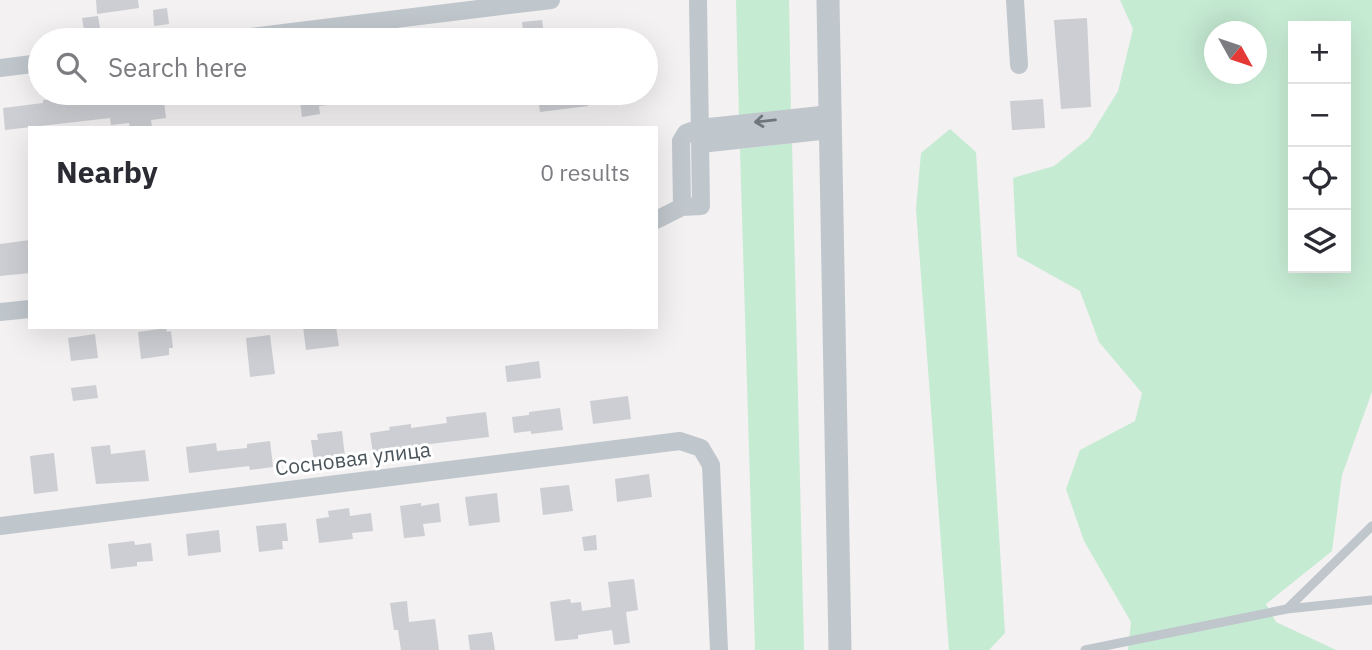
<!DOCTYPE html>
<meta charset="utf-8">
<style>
:root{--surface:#fff;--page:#f7f7f7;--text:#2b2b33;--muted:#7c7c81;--line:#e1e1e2}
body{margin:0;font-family:"IBM Plex Sans",sans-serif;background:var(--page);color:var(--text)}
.controls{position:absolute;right:21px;top:21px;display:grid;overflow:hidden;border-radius:0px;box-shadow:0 7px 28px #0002}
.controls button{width:63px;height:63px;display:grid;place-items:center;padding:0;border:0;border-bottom:2px solid var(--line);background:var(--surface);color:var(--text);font:35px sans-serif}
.compass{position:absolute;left:1204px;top:21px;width:63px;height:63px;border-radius:50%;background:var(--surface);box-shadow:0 7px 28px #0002;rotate:130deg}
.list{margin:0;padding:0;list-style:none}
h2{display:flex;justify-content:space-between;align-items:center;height:91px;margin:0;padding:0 28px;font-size:30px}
h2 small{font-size:23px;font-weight:400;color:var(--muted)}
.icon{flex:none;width:38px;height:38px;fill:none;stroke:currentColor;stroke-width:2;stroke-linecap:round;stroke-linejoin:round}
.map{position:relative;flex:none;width:1372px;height:650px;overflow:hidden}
.search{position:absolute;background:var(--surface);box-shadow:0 7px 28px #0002;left:28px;top:28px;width:630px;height:77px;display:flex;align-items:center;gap:18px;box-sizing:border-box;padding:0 24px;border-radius:38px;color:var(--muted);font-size:26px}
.panel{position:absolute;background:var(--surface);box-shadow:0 7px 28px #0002;left:28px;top:126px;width:630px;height:203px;border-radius:0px}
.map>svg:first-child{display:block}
</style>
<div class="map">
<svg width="1372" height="650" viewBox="0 0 1372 650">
<rect width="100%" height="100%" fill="#f3f1f1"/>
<path fill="#c6ebd3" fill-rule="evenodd" d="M 736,0 L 789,0 L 791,111 L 739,117 Z
M 1120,0 L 1372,0 L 1372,392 L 1342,475 L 1332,551 L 1266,604 L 1276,622 L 1336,650 L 1128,650 L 1131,622 L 1084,541 L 1066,489 L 1080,450 L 1135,421 L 1142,393 L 1099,342 L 1080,291 L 1017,256 L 1013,178 L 1054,166 L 1089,138 L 1118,91 L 1133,29 ZM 1293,26 L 1346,26 L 1346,268 L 1293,268 ZM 1214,32 L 1256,32 L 1256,74 L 1214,74 Z
M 950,129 L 976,152 L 1005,633 L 989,650 L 949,650 L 916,209 L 921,153 Z
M 792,143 L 804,650 L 755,650 L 740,149 Z"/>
<path fill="#ccced3" d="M 96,0 L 138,0 L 139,8 L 97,14 Z
M 167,8 L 169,24 L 154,26 L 153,10 Z
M 98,16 L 101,34 L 85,36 L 82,18 Z
M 1087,18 L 1091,107 L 1061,109 L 1054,20 Z
M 542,20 L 545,40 L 524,40 L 522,22 Z
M 99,93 L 163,93 L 166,118 L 151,120 L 152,127 L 145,128 L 130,128 L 129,123 L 111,125 L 110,118 L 5,130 L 3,108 L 43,103 L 43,100 Z
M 299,93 L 362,93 L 363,101 L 319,106 L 320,114 L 302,117 Z
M 565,93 L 586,93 L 588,106 L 540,112 L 538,98 Z
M 1043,99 L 1045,128 L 1012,130 L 1010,101 Z
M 30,240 L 30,273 L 0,276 L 0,244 Z
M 303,327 L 336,327 L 339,346 L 306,350 Z
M 166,328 L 167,332 L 171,331 L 173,348 L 169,348 L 169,355 L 141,359 L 138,332 Z
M 95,334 L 98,358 L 71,361 L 68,338 Z
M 270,335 L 275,374 L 250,377 L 246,338 Z
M 539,361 L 541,378 L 507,382 L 505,366 Z
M 96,385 L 98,398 L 73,401 L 71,388 Z
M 628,396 L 631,419 L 593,424 L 590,401 Z
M 560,408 L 563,430 L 531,434 L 531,431 L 514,433 L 512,417 L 529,415 L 529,412 Z
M 486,412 L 489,437 L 430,444 L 430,447 L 414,449 L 414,452 L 373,454 L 370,433 L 390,430 L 389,427 L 411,424 L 411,428 L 447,423 L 446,417 Z
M 342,431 L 345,457 L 314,461 L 311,440 L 318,440 L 317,434 Z
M 270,441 L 273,467 L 250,470 L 249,466 L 189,473 L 186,447 L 216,443 L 217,451 L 247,448 L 247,444 Z
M 110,445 L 111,454 L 145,450 L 149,481 L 96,484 L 91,447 Z
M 54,453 L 58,491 L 34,494 L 30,456 Z
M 649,474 L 652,497 L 617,502 L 615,479 Z
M 569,485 L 573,511 L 543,515 L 540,488 Z
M 497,493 L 500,522 L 469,526 L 465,497 Z
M 421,503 L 421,506 L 439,503 L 441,522 L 423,524 L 425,536 L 404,538 L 400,506 Z
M 349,508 L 350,516 L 371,513 L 373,531 L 352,533 L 353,539 L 319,543 L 316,519 L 329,517 L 328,511 Z
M 286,523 L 288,541 L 282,541 L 283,549 L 259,552 L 256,526 Z
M 219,530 L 221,552 L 188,556 L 186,534 Z
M 596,535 L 597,550 L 584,551 L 582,537 Z
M 134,541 L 135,545 L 151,543 L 153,561 L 137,562 L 137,566 L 111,569 L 108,544 Z
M 634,579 L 638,610 L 626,612 L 630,643 L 614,645 L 612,630 L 578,635 L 578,639 L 555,641 L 550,602 L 570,599 L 571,603 L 581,602 L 582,611 L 611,607 L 608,582 Z
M 407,601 L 409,622 L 435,619 L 439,650 L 401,650 L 398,630 L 394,630 L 390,603 Z
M 492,632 L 495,650 L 470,650 L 468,635 Z"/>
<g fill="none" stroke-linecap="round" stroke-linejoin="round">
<path stroke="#bfc6cc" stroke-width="9" d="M 1287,609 L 1372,526
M 1085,650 L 1287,609 L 1372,600"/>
<path stroke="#bfc6cc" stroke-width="18" d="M 1015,0 L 1019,65
M 226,40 L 551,0
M 0,68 L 40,63
M 700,144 L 830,130
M 682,207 L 681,141 L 686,133 L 700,128 L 830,114
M 656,220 L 682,207 L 701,206 L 698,0
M 0,312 L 30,309
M 0,526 L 680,441 L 701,448 L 711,465 L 719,650"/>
<path stroke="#bfc6cc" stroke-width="23" d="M 828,0 L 840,650"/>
</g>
<defs><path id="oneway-shaft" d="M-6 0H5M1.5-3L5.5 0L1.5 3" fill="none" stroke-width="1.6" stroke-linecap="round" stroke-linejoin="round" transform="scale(1.75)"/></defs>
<use stroke="#6e777e" href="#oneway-shaft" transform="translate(765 121) rotate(174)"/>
<g text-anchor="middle" stroke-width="6" stroke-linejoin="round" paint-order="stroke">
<g font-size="21" fill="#4b555c" stroke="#fff">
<text transform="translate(353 459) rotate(-7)" y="7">Сосновая улица</text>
</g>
</g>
</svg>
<div class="controls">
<button>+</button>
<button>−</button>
<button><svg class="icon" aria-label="locate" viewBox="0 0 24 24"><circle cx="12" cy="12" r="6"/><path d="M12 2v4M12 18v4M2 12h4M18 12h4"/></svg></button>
<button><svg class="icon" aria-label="layers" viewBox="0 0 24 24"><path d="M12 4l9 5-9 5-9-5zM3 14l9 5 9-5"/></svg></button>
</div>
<svg class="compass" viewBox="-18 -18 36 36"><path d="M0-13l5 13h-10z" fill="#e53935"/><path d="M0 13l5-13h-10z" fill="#7c7c81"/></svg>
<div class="search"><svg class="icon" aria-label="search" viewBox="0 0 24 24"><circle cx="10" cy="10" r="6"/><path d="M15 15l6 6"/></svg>Search here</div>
<section class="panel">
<h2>Nearby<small>0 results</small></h2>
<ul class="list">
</ul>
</section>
</div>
